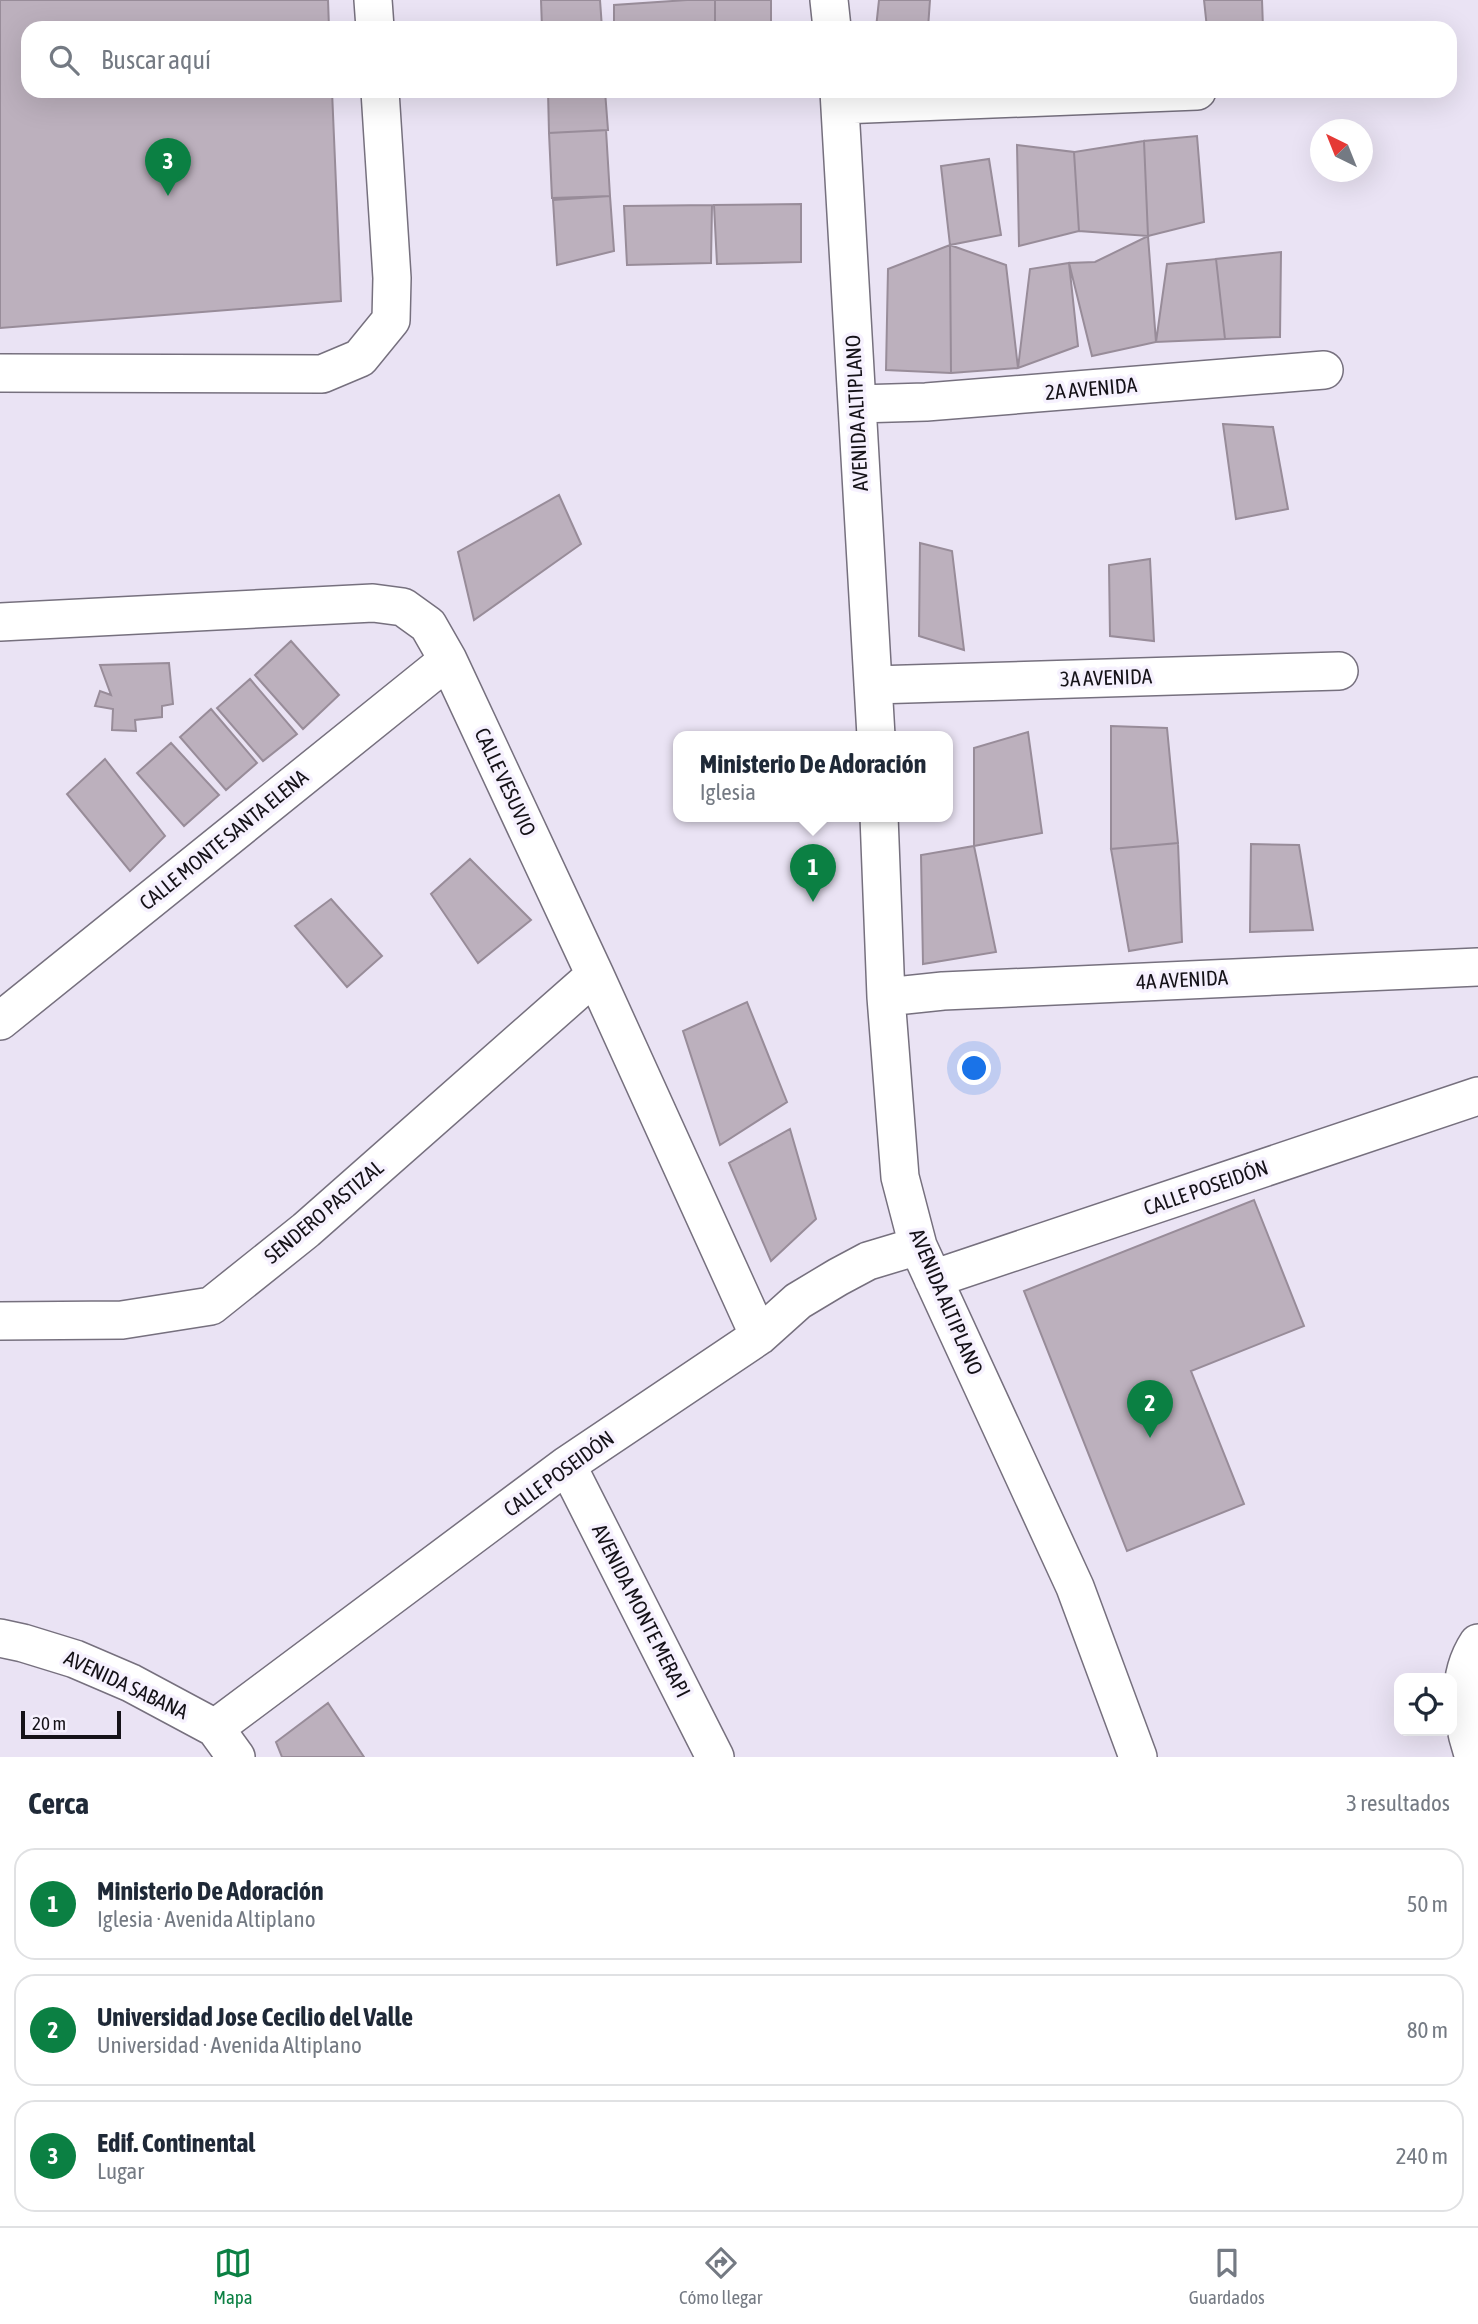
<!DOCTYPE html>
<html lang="es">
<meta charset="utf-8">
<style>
:root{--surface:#fff;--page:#f6f6f7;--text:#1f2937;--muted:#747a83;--line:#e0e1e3;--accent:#0b8043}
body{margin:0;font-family:"Asap Condensed",sans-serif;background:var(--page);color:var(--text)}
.controls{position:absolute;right:21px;bottom:21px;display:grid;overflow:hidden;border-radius:14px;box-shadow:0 7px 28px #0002}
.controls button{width:63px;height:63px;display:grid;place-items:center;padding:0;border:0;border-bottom:2px solid var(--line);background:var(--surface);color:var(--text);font:35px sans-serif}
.compass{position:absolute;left:1310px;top:119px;width:63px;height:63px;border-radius:50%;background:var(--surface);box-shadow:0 7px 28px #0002;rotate:317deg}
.scale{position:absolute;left:21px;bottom:18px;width:100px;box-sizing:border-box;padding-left:7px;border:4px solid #151218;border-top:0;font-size:19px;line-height:24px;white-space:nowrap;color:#151218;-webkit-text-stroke:5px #f6f1fe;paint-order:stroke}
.you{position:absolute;left:975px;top:1069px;width:24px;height:24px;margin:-18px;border:5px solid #fff;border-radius:50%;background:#1a73e8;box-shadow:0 0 0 10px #1a73e833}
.badge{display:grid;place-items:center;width:46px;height:46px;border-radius:50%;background:var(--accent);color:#fff;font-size:23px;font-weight:700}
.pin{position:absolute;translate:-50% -58px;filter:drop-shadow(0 2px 4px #0008)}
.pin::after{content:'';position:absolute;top:37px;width:24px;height:21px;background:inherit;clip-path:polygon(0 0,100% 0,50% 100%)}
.popup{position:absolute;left:673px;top:731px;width:280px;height:91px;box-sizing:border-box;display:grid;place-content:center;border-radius:14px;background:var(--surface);filter:drop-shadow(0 2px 5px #0005);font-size:23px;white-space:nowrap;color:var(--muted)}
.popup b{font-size:26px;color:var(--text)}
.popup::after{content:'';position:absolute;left:50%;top:100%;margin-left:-14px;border:14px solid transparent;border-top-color:var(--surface)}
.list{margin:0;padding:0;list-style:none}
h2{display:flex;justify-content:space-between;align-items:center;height:91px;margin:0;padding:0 28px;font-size:30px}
h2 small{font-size:23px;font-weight:400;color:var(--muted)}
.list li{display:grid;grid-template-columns:46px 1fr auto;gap:21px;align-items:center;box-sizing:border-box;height:112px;margin:0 14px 14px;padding:0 14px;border:2px solid var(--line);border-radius:21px}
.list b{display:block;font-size:26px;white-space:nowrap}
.list p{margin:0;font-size:23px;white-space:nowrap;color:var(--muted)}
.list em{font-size:23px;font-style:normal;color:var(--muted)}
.icon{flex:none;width:38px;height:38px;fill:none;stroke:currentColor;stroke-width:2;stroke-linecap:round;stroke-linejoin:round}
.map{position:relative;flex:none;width:1478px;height:1757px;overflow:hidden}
.search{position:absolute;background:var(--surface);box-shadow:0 7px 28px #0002;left:21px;right:21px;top:21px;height:77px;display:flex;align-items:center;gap:18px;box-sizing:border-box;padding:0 24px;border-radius:21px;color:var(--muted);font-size:26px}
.sheet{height:469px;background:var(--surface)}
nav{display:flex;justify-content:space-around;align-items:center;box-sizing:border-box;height:98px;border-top:2px solid var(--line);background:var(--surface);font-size:19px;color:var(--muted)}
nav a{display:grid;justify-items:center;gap:4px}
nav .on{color:var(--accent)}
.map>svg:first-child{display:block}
</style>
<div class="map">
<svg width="1478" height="1757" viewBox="0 0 1478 1757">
<rect width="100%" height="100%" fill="#eae3f4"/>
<path fill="#bcb0bd" stroke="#988c99" stroke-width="2" d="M 0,0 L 328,0 L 329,28 L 28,28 L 28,91 L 332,91 L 341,301 L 0,328 Z
M 541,0 L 600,0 L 602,28 L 542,28 Z
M 687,0 L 715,0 L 715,28 L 614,28 L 614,5 Z
M 715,0 L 771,0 L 771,28 L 715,28 Z
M 879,0 L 930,0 L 928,28 L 876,28 Z
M 1204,0 L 1262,0 L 1263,28 L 1207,28 Z
M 548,91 L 605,91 L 608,130 L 549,133 Z
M 606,130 L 610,196 L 552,198 L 549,133 Z
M 1197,136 L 1204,222 L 1148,236 L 1144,141 Z
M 1144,141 L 1148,236 L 1079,231 L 1074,152 Z
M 1017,145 L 1074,152 L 1079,231 L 1019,246 Z
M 989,159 L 1001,235 L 950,245 L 941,166 Z
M 610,196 L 614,251 L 557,265 L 553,200 Z
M 801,204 L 801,262 L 717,264 L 714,205 Z
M 712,205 L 711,263 L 627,265 L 624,206 Z
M 1148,236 L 1156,342 L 1092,356 L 1069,263 L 1095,262 Z
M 950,245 L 951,373 L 886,370 L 888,269 Z
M 950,245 L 1006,265 L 1018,368 L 951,373 Z
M 1281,252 L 1280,337 L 1225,339 L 1216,259 Z
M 1216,259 L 1225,339 L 1156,342 L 1167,264 Z
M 1069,263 L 1078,346 L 1018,368 L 1030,269 Z
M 1223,424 L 1273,427 L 1288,509 L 1236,519 Z
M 559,495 L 581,544 L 474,620 L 458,552 Z
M 920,543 L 952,551 L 964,650 L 919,636 Z
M 1150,559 L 1154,641 L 1110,636 L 1109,565 Z
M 291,641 L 339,695 L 303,729 L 255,675 Z
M 169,663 L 173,704 L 162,706 L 162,717 L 135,720 L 136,731 L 112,730 L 113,709 L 95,706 L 100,691 L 111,695 L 100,665 Z
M 250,679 L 297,734 L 263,761 L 217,708 Z
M 211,709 L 257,763 L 226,790 L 180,737 Z
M 1111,726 L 1167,728 L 1178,843 L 1111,849 Z
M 1028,732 L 1042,833 L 974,846 L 974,748 Z
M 171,743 L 219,795 L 184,826 L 137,773 Z
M 105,759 L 165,836 L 130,871 L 67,794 Z
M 1178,843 L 1182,942 L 1129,951 L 1111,849 Z
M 1251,844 L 1299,845 L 1313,930 L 1250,932 Z
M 974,846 L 996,952 L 923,964 L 921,855 Z
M 470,859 L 531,920 L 478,963 L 431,894 Z
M 331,899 L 382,956 L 347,987 L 295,926 Z
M 747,1002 L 787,1102 L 720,1145 L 683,1031 Z
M 790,1129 L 816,1219 L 771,1261 L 729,1163 Z
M 1254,1200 L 1304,1326 L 1191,1371 L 1244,1504 L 1127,1551 L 1024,1291 Z
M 328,1703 L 364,1757 L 282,1757 L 276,1742 Z"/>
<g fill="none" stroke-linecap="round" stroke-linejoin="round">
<defs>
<path id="minor" d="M 373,0 L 375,28
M 829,0 L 832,28
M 839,91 L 876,736
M 841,105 L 1197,91
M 0,373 L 322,374 L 360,358 L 391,320 L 392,278 L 380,91
M 857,404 L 926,402 L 1324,370
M 0,622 L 373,603 L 403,607 L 428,625 L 448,660 L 595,975 L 759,1336
M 873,685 L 1339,671
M 879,816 L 886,997 L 900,1177 L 918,1246 L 1075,1587 L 1138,1757
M 886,997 L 943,991 L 1478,967
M 0,1021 L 448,660
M 933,1279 L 1478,1096
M 0,1321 L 122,1320 L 211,1306 L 306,1230 L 595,975
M 567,1465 L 715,1757
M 0,1638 L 23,1643 L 75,1659 L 131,1683 L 215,1728 L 236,1757
M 215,1728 L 567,1465 L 759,1336 L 798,1301 L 838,1277 L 868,1261 L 918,1246
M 1474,1757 C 1461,1720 1455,1678 1478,1643"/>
</defs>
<use href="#minor" stroke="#76707e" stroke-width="40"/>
<use href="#minor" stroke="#fff" stroke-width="37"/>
</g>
<g text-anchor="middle" stroke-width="7" stroke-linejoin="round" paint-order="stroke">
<g font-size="21" fill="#151218" stroke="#f6f1fe">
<text transform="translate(1091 389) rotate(-5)" y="7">2A AVENIDA</text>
<text transform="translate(857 413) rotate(-93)" y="7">AVENIDA ALTIPLANO</text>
<text transform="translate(1106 678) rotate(-2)" y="7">3A AVENIDA</text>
<text transform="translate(505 782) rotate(65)" y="7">CALLE VESUVIO</text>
<text transform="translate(224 840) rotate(-39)" y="7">CALLE MONTE SANTA ELENA</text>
<text transform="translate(1182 980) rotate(-3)" y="7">4A AVENIDA</text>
<text transform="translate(1206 1188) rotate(-19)" y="7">CALLE POSEIDÓN</text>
<text transform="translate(324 1212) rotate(-40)" y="7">SENDERO PASTIZAL</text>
<text transform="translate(946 1302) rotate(67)" y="7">AVENIDA ALTIPLANO</text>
<text transform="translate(559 1474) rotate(-36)" y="7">CALLE POSEIDÓN</text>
<text transform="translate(641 1611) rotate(63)" y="7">AVENIDA MONTE MERAPI</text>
<text transform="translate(126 1685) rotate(25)" y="7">AVENIDA SABANA</text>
</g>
</g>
</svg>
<div class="controls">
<button><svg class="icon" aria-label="locate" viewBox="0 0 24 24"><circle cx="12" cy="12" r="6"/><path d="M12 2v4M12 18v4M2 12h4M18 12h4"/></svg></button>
</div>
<svg class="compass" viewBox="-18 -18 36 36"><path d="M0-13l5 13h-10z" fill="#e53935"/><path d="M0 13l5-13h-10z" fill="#747a83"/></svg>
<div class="scale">20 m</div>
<div class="you"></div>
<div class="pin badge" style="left:813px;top:902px">1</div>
<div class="popup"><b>Ministerio De Adoración</b>Iglesia</div>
<div class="pin badge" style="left:1150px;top:1438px">2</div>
<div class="pin badge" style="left:168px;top:196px">3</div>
<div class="search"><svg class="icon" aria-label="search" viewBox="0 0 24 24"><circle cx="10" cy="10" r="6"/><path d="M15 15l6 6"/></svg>Buscar aquí</div>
</div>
<section class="sheet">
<h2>Cerca<small>3 resultados</small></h2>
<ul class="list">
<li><span class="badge">1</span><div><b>Ministerio De Adoración</b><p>Iglesia · Avenida Altiplano</p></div><em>50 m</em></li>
<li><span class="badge">2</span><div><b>Universidad Jose Cecilio del Valle</b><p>Universidad · Avenida Altiplano</p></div><em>80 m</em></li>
<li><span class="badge">3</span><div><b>Edif. Continental</b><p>Lugar</p></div><em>240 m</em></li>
</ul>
</section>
<nav>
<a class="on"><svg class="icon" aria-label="map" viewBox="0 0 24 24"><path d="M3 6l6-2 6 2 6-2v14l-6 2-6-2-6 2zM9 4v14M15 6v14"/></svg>Mapa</a>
<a><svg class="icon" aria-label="directions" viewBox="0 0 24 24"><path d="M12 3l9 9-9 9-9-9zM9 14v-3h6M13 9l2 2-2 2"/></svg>Cómo llegar</a>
<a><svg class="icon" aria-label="saved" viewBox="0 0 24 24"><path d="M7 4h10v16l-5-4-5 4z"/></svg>Guardados</a>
</nav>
